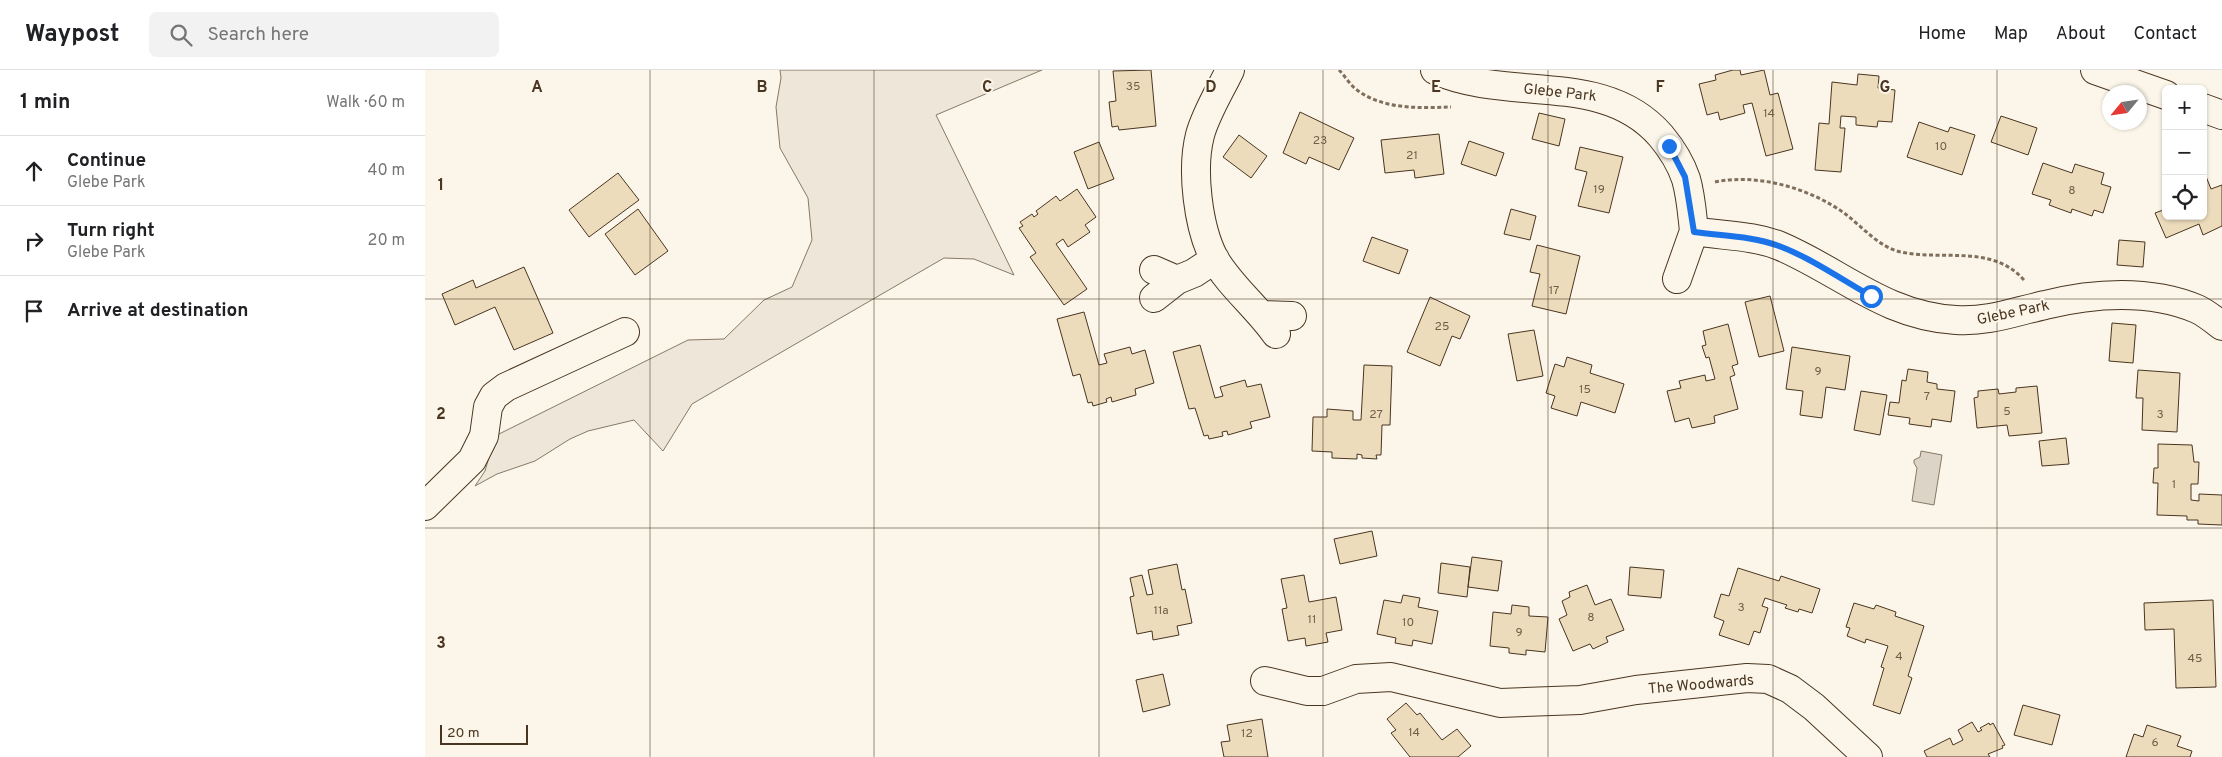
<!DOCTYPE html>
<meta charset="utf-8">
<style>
:root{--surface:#fff;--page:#f2f2f2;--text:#202124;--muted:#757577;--line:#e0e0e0}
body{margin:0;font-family:Overpass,sans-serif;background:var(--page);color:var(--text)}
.controls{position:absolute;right:15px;top:15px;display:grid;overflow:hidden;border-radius:8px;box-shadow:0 1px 4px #0004}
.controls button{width:45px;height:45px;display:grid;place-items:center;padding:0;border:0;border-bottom:1px solid var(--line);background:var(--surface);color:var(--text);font:25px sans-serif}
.compass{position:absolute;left:1677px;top:15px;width:45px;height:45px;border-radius:50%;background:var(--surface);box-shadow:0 1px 4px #0004;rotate:241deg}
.scale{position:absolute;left:15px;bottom:12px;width:88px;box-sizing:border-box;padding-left:5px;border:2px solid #4a3520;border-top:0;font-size:14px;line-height:18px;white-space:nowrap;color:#4a3520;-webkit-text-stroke:4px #fbf6e9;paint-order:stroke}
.stop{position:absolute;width:15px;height:15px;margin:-11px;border:4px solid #1a73e8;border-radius:50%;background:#fff}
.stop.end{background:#1a73e8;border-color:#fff;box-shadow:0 1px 5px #0008}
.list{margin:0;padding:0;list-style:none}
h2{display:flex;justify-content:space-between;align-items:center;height:65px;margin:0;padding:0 20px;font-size:21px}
h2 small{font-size:16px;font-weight:400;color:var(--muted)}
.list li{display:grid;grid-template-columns:32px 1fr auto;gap:15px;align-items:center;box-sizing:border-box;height:70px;padding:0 20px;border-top:1px solid var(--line)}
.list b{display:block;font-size:19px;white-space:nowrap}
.list p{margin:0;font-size:16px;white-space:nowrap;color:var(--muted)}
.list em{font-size:16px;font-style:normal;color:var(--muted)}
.icon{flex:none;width:28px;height:28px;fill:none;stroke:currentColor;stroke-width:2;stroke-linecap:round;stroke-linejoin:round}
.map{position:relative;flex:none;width:1797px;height:687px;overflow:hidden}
header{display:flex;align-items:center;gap:30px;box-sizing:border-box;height:70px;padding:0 25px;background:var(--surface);border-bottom:1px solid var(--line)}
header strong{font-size:24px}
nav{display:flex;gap:28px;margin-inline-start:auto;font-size:18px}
.search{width:350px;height:45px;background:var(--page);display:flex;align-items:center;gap:12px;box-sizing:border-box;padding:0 18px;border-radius:8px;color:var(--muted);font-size:19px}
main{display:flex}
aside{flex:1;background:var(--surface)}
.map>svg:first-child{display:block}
</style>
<header>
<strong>Waypost</strong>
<div class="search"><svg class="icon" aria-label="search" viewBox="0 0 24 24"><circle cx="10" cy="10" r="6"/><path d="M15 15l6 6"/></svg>Search here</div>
<nav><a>Home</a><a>Map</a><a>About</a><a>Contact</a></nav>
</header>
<main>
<aside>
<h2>1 min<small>Walk · 60 m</small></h2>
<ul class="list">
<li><svg class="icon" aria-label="ahead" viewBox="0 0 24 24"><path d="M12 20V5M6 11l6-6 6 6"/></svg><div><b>Continue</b><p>Glebe Park</p></div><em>40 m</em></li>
<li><svg class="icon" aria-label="right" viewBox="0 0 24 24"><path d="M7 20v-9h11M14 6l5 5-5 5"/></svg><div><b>Turn right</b><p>Glebe Park</p></div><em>20 m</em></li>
<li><svg class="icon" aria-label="arrive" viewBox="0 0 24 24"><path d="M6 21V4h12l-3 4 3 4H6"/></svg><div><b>Arrive at destination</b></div></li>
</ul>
</aside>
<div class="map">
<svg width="1797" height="687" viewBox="0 0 1797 687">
<rect width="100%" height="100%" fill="#fbf6e9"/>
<path fill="#ede6d9" stroke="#887966" d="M 355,0 L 617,0 L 511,45 L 589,205 L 549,189 L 519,188 L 267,334 L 238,381 L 209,350 L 163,361 L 145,369 L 110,391 L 72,404 L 50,416 L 60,401 L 70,366 L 263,270 L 299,269 L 339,230 L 367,217 L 387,170 L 383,128 L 355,78 L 351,37 L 356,8 Z"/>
<path fill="#dcd4c6" stroke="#887966" d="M 1496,381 L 1517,385 L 1509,435 L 1487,431 L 1492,398 L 1489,393 L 1489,390 L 1495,387 Z"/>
<path fill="#ecdcbc" stroke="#4a3520" d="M 726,0 L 731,56 L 694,60 L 693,56 L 687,57 L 684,32 L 691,31 L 688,1 Z
M 1308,0 L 1315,0 L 1316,5 L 1339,0 L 1345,25 L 1353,23 L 1368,79 L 1341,86 L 1327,33 L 1318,35 L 1320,43 L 1295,50 L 1293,42 L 1282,45 L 1274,14 L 1291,10 L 1290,5 Z
M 1433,4 L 1454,6 L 1453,18 L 1470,20 L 1467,52 L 1453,51 L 1452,57 L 1431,55 L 1431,47 L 1416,46 L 1415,58 L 1420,58 L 1416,102 L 1390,100 L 1394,53 L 1404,54 L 1407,12 L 1432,15 Z
M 875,42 L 929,68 L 914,100 L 884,87 L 881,94 L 858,83 Z
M 1114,43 L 1140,49 L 1134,76 L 1107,69 Z
M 1576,46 L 1612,58 L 1603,85 L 1566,72 Z
M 1494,52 L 1523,62 L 1525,57 L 1550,65 L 1537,105 L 1482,87 Z
M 1014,64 L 1019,104 L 990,108 L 989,100 L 960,103 L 956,70 Z
M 814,65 L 842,86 L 826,108 L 798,87 Z
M 1044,71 L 1079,83 L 1071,106 L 1036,94 Z
M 674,72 L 689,109 L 663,119 L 649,82 Z
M 1155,77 L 1198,87 L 1184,143 L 1153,136 L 1162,102 L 1150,99 Z
M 1618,93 L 1647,103 L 1650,94 L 1679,103 L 1676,114 L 1686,117 L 1678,143 L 1669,140 L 1667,146 L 1647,139 L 1646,143 L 1624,135 L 1626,130 L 1607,124 Z
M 193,103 L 214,130 L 164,167 L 144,140 Z
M 1778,104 L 1780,104 L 1786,119 L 1797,115 L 1797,156 L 1778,165 L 1774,154 L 1741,168 L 1730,143 L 1741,139 L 1741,146 L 1778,146 Z
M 652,119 L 671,147 L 660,155 L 665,162 L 643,177 L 638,169 L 631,174 L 662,219 L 639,235 L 605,187 L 611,183 L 594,158 L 598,156 L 595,152 L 607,144 L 609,147 L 613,144 L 611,141 L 631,126 L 635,131 Z
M 213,139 L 243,181 L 210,205 L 180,164 Z
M 1086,139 L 1111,146 L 1105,170 L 1079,164 Z
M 947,167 L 983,180 L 974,204 L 938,191 Z
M 1694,170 L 1720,172 L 1718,197 L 1692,195 Z
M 1112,175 L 1155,186 L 1141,244 L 1107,236 L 1115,204 L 1105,202 Z
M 99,197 L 128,263 L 89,280 L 70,237 L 30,255 L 17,224 L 48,210 L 51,218 Z
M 1345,226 L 1359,281 L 1334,287 L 1320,232 Z
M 1005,227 L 1045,246 L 1035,269 L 1027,266 L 1015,296 L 982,282 Z
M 659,242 L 674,295 L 682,293 L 679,284 L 705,277 L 707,284 L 720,280 L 729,313 L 710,319 L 711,325 L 687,332 L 686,327 L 681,329 L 682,332 L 668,336 L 667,332 L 663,333 L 655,304 L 648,306 L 632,249 Z
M 1687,253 L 1711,255 L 1708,293 L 1684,291 Z
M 1303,254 L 1313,294 L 1307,296 L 1310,305 L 1305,307 L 1313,339 L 1289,346 L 1290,353 L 1267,358 L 1264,348 L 1250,352 L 1242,321 L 1256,318 L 1254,311 L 1280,305 L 1281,311 L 1290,309 L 1284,287 L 1281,288 L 1277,276 L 1281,275 L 1278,261 Z
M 1109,260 L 1118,306 L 1092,311 L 1083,264 Z
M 775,275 L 790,328 L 798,326 L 795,317 L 820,310 L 822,317 L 836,314 L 845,347 L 825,352 L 827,358 L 803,365 L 802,361 L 797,362 L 798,366 L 784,369 L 783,365 L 779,366 L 770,338 L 764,339 L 748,282 Z
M 1367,277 L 1425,286 L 1420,320 L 1401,317 L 1397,348 L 1375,345 L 1378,321 L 1361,319 Z
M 1142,287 L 1167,295 L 1165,303 L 1199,314 L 1190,343 L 1156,332 L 1152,346 L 1126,338 L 1130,326 L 1121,323 L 1130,294 L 1139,297 Z
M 939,295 L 967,296 L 965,355 L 957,355 L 956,385 L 951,385 L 952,389 L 937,388 L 937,385 L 932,384 L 932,389 L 907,388 L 907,382 L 887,381 L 888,347 L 902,347 L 902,339 L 928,341 L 928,350 L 936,350 Z
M 1483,299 L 1503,302 L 1502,312 L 1512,314 L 1512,319 L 1530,321 L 1526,352 L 1507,349 L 1506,357 L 1484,354 L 1485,348 L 1463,345 L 1465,332 L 1474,333 L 1477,310 L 1481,311 Z
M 1713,300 L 1755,303 L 1752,362 L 1717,360 L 1718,328 L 1711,328 Z
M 1612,316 L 1617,363 L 1584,366 L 1582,355 L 1552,358 L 1549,328 L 1553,327 L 1553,321 L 1573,319 L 1574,324 L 1591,322 L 1591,318 Z
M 1436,321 L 1462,325 L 1455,365 L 1429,360 Z
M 1641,368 L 1644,394 L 1617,396 L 1614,371 Z
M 1733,374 L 1767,375 L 1769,392 L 1774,392 L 1773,414 L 1766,414 L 1766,430 L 1774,431 L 1774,424 L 1797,425 L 1797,455 L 1773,454 L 1773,450 L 1762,450 L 1762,446 L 1732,445 L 1733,413 L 1728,413 L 1729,398 L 1733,398 Z
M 947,461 L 952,486 L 915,494 L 909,469 Z
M 1047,487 L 1077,491 L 1073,521 L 1043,517 Z
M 1016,493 L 1045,497 L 1042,527 L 1013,523 Z
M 752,494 L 757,520 L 760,519 L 767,553 L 752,556 L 754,565 L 728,570 L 727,561 L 712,564 L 705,527 L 709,526 L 705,508 L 717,505 L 722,525 L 728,524 L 723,500 Z
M 1205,497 L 1239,500 L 1236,528 L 1203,525 Z
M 1313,498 L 1354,511 L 1356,506 L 1395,519 L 1387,543 L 1374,539 L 1373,542 L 1360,538 L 1362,535 L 1340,528 L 1337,536 L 1343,538 L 1335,563 L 1329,561 L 1324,575 L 1294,565 L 1299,551 L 1289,547 L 1296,524 L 1304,526 Z
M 879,505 L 884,532 L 911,527 L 917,560 L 901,563 L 903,572 L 881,576 L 880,568 L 863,571 L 857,539 L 862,538 L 856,509 Z
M 1162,515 L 1170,535 L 1186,529 L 1199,560 L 1181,567 L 1183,572 L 1168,579 L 1165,574 L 1148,581 L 1134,549 L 1142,545 L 1137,531 L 1145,527 L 1144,522 Z
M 978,525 L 995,528 L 993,537 L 1013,541 L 1007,574 L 988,570 L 987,576 L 970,573 L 971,568 L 952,564 L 959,530 L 976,533 Z
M 1788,530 L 1791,617 L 1751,618 L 1749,559 L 1720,560 L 1719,533 Z
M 1429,533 L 1449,539 L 1451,535 L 1471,542 L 1470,546 L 1499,556 L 1483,606 L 1487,608 L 1475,644 L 1448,635 L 1459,598 L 1456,597 L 1463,576 L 1441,569 L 1440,573 L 1422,566 L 1425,558 L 1421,557 Z
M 1087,535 L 1104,537 L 1104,546 L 1123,547 L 1120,582 L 1101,580 L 1101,585 L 1084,583 L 1084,578 L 1065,576 L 1068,542 L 1086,544 Z
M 738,604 L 745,635 L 718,642 L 711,610 Z
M 981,633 L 992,645 L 995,643 L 1017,670 L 1032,659 L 1046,676 L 1033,687 L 985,687 L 966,663 L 971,660 L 962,649 Z
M 1598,635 L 1635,645 L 1627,675 L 1589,665 Z
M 837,649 L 843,687 L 799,687 L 796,672 L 805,671 L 802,655 Z
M 1547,652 L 1553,662 L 1557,660 L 1555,658 L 1564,653 L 1565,655 L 1568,653 L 1580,675 L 1577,676 L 1578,678 L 1563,684 L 1565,687 L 1502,687 L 1499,681 L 1525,668 L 1528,675 L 1538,670 L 1533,660 Z
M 1722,655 L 1756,666 L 1752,676 L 1767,681 L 1765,687 L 1701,687 L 1709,664 L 1718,667 Z"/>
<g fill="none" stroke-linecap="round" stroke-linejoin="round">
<defs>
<path id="minor" d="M 805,0 C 795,21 781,43 775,65 C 766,100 773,157 789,188 C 804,215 833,238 851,264
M 1010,0 C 1085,33 1179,0 1236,66 C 1246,78 1256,94 1261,109 C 1266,126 1267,144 1269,161 C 1297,166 1328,165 1355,176 C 1416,202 1460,246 1531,250 C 1564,252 1588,242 1620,235 C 1668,223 1725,219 1772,239 C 1781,243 1789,250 1797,256
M 1670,0 L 1741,25
M 1778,38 L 1797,45
M 729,200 L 752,210
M 1252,209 L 1269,161
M 729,228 L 752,210 L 769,203 L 790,189
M 838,245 L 867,246
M 0,436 L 47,390 L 59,366 L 63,337 L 69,326 L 81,317 L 200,262
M 840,611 L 882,621 L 898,621 L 931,609 L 966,607 L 1075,633 L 1155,630 L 1211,620 L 1322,608 L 1343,609 L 1365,619 L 1389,637 L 1443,687"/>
</defs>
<use href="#minor" stroke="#4a3520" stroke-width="30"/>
<path stroke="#7f6f5c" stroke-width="3" stroke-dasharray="4 2.5" stroke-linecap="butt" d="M 914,0 C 920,6 925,15 932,20 C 959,40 995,38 1026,37
M 1290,112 C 1334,103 1388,119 1423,146 C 1439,159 1456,178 1476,182 C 1518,191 1567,174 1599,210"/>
<use href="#minor" stroke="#fbf6e9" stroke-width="28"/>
</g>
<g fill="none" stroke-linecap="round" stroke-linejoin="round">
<path stroke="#1a73e8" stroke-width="6" d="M 1244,76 L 1260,107 L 1269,162 C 1297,166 1327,166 1354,176 C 1386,188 1416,209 1446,226"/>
</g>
<path fill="none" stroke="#4a3520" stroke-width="1" stroke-opacity="0.55" d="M 225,0 L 225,687M 449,0 L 449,687M 674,0 L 674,687M 898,0 L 898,687M 1123,0 L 1123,687M 1348,0 L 1348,687M 1572,0 L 1572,687M 0,229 L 1797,229M 0,458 L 1797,458"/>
<g text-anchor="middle" stroke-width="4" stroke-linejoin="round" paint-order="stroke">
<g font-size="12" fill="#725f47">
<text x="708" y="20">35</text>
<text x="1344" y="47">14</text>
<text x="895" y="74">23</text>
<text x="1516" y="80">10</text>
<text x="987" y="89">21</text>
<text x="1174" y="123">19</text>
<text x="1647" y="124">8</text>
<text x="1129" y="224">17</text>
<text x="1017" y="260">25</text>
<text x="1393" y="305">9</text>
<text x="1160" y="323">15</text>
<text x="1502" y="330">7</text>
<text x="1582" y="345">5</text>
<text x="951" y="348">27</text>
<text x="1735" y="348">3</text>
<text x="1749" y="418">1</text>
<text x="1316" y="541">3</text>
<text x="736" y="544">11a</text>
<text x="1166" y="551">8</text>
<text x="887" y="553">11</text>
<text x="983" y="556">10</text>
<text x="1094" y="566">9</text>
<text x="1474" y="590">4</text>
<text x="1770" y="592">45</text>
<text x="989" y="666">14</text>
<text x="822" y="667">12</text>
<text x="1730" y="676">6</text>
</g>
<g font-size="15" fill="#4a3520" stroke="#fbf6e9">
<text transform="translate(1135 22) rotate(6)" y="5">Glebe Park</text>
<text transform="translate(1588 242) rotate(-12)" y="5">Glebe Park</text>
<text transform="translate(1276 614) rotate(-5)" y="5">The Woodwards</text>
</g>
</g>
<g font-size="16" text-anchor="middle" font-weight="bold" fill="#4a3520" stroke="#fbf6e9" stroke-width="4" stroke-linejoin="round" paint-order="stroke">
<text x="112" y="22">A</text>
<text x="337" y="22">B</text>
<text x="562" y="22">C</text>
<text x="786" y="22">D</text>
<text x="1011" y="22">E</text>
<text x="1235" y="22">F</text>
<text x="1460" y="22">G</text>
<text x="16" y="120">1</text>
<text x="16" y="349">2</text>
<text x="16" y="578">3</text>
</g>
</svg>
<div class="controls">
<button>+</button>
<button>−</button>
<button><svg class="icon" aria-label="locate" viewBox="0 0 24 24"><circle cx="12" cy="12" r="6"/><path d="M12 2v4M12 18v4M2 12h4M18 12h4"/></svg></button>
</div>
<svg class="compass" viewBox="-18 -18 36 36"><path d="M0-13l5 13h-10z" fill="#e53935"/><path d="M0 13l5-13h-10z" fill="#757577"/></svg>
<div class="scale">20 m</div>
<div class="stop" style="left:1446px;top:226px"></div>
<div class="stop end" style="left:1244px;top:76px"></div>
</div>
</main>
